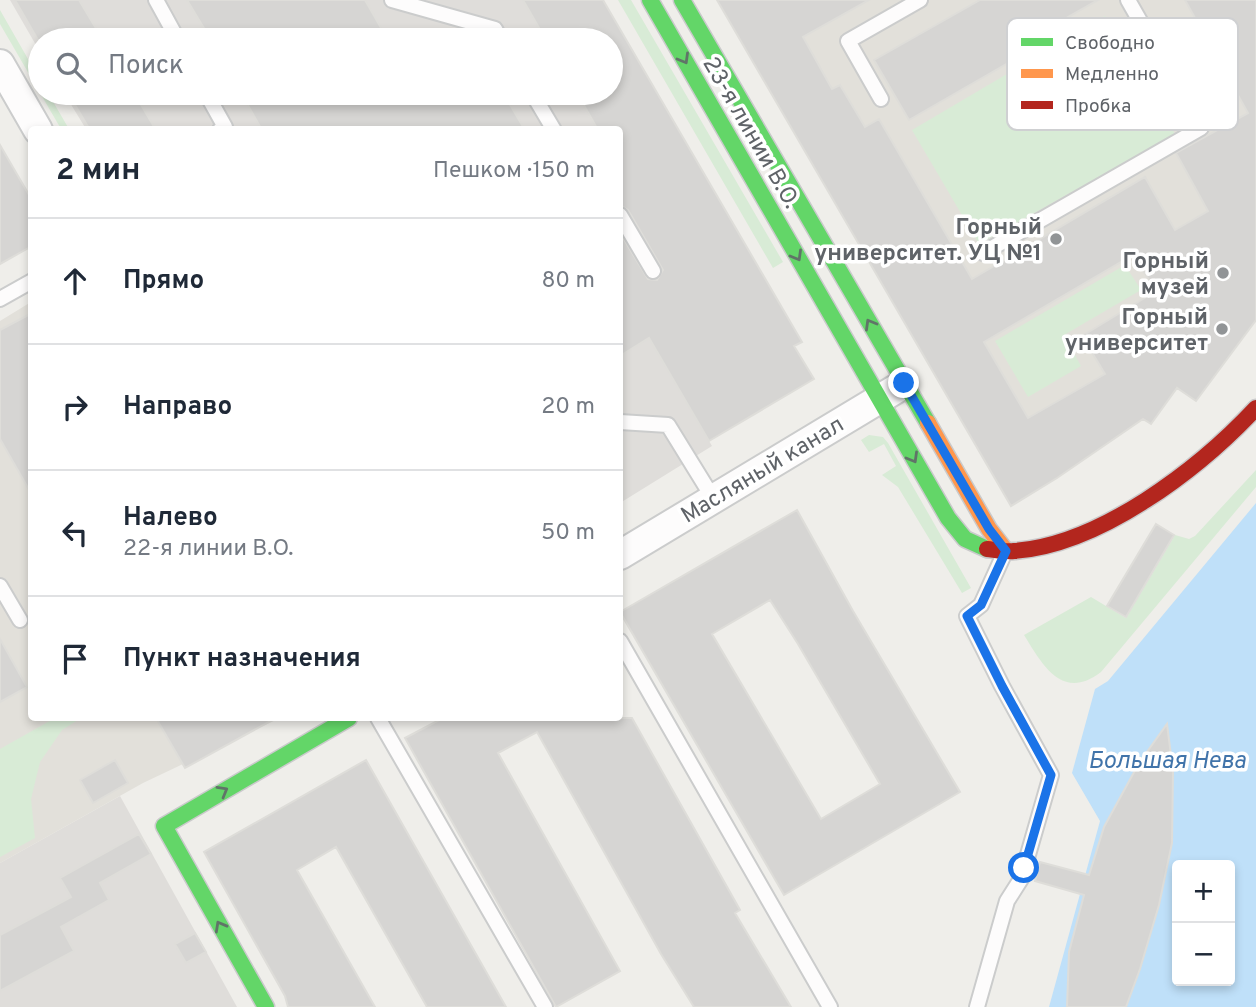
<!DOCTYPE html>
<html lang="ru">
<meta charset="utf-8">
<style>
:root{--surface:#fff;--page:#f6f6f7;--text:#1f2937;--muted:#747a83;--line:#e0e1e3}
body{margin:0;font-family:Overpass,sans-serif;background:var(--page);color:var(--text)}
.controls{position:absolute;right:21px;bottom:21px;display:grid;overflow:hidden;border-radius:7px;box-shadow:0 4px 10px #0003}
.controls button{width:63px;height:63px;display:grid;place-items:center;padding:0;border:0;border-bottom:2px solid var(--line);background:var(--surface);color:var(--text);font:35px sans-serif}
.stop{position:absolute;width:21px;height:21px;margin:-16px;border:5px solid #1a73e8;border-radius:50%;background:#fff}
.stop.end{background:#1a73e8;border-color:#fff;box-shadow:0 2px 7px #0008}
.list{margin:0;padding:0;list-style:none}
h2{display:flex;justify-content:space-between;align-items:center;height:91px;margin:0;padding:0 28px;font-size:30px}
h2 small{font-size:23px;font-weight:400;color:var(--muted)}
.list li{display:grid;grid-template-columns:46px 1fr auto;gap:21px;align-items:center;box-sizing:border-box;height:126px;padding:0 28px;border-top:2px solid var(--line)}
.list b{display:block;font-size:26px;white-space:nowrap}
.list p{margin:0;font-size:23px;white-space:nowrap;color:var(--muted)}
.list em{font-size:23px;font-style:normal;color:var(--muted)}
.icon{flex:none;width:38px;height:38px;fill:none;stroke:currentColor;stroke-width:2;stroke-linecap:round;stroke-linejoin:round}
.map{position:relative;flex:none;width:1256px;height:1007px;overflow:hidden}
.search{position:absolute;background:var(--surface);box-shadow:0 4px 10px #0003;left:28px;top:28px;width:595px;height:77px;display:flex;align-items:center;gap:18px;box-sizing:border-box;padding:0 24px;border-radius:38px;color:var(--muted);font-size:26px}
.panel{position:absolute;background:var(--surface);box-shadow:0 4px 10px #0003;left:28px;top:126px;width:595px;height:595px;border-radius:7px}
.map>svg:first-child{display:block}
</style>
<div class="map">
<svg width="1256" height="1007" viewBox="0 0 1256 1007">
<rect width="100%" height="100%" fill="#efeeea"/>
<path fill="#dfddda" d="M 10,0 L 603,0 L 744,242 L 658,354 L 712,446 L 620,503 L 620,130 L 86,129 L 64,93 L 611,93 L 611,40 L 40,40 L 40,52 Z
M 120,796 L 237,1007 L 0,1007 L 0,863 Z"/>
<path fill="#e2e0da" d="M 717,0 L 1256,0 L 1256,320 L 1196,401 L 1177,388 L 1151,424 L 1142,419 L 1057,478 L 1011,506 Z
M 31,302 L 32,718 L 280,718 L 143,783 L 0,863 L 0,321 Z"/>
<path fill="#d8ebd6" d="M 618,0 L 631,0 L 783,262 L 773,268 Z
M 0,10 L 40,80 L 40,93 L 48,93 L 69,129 L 61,129 L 0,24 Z
M 1105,16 L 1175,134 L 979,244 L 912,130 Z
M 1125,265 L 1141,290 L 1064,335 L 1081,366 L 1028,397 L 995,341 Z
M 869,435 L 883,437 L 888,443 L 971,588 L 962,593 L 898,487 L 882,475 L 896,466 L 884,444 L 869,452 L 861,440 Z
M 1256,470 L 1256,487 L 1101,672 C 1062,702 1042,664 1024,635 L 1091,597 L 1126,618 L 1175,535 L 1189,539 L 1195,536 Z
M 55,718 L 81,718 L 62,730 L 40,762 L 31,799 L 35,838 L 0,857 L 0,749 Z"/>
<path fill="#bfe0f9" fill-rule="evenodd" d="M 1256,503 L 1256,1007 L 1049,1007 L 1100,821 L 1072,773 L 1095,689 L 1108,681 ZM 1177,865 L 1230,865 L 1230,981 L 1177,981 Z"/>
<path fill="#d6d5d3" stroke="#deddd9" stroke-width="2" fill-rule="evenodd" d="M 15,0 L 79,0 L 103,40 L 38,40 Z
M 187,0 L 365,0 L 388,40 L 211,40 Z
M 523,0 L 603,0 L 802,342 L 794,346 L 814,379 L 709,441 L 649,338 L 620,356 L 620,233 L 648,279 L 657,280 L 663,270 L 628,210 L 620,205 L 620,130 L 598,130 L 577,93 L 611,93 L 611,40 L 546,40 Z
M 717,0 L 869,0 L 803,37 L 832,89 L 840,85 L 865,127 L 879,119 L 972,279 L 1145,177 L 1175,230 L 1208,211 L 1176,153 L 1248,113 L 1185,0 L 1256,0 L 1256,320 L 1196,401 L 1177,388 L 1151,424 L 1143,419 L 1057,478 L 1011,506 ZM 1133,255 L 1156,291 L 1082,336 L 1105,374 L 1028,418 L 984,342 Z
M 980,0 L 1098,0 L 1026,41 L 1031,50 L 909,120 L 874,60 Z
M 68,93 L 134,93 L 156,130 L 90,130 Z
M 241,93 L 503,93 L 525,130 L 262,130 Z
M 0,145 L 32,200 L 32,246 L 0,264 Z
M 32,313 L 32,495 L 0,439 L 0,330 Z
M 797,510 L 853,611 L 960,792 L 784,895 L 620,612 ZM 770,600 L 798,644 L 880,784 L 821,819 L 712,634 Z
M 1156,524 L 1174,535 L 1126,617 L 1107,606 Z
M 0,639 L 27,687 L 0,702 Z
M 156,718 L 276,718 L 185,768 Z
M 443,718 L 632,718 L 740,910 L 735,913 L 791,1007 L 694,1007 L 661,954 L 537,732 L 498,753 L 620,971 L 556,1007 L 405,738 Z
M 1167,724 L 1173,771 L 1172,843 L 1159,905 L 1140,969 L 1126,1007 L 1067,1007 L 1069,952 L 1084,895 L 1035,881 L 1040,862 L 1089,875 L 1104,827 L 1139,763 Z
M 115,760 L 128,783 L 93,803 L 80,780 Z
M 366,760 L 506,1007 L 427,1007 L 336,847 L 297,870 L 375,1007 L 288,1007 L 285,996 L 204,852 Z
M 139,834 L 151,854 L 100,883 L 109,900 L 61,927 L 74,951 L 0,991 L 0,935 L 71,897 L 60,878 Z
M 195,933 L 206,952 L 186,963 L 175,944 Z"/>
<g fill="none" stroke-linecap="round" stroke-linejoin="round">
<defs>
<path id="lane" d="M 156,0 L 178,40
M 392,0 L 495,29 L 501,40
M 206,93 L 225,127 L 220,130
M 532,93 L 554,130
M 881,99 L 848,41 L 920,0
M 620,215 L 653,271
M 983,253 L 1201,128 L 1128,0
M 0,299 L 32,281
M 620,422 L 668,425 L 713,498
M 0,586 L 20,620
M 620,641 L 830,1007
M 378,718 L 545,1007
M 977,1007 L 1007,901 L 1021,879 L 1051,775 L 1002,686 L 967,616 L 981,605 L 1005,552"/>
<path id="street" d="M 0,64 L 38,130
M 620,555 L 896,389"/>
<path id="fast" d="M 650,0 L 948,518 L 965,539 L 987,549
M 682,0 L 928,423
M 266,1007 L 164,826 L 349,718"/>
<path id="slow" d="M 928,423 L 989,529 L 1006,551"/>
<path id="jam" d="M 987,549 C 996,550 1006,552 1014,551 C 1100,545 1199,469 1256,408"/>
</defs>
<use href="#lane" stroke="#cbcccc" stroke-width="18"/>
<use href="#street" stroke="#cbcccc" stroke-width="32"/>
<use href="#fast" stroke="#cacacb" stroke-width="19"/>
<use href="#slow" stroke="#cacacb" stroke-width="19"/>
<use href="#jam" stroke="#cacacb" stroke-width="19"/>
<use href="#lane" stroke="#fdfcfc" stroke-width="14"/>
<use href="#street" stroke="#fdfcfc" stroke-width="28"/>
<use href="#fast" stroke="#63d668" stroke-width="16"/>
<use href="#slow" stroke="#ff974d" stroke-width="16"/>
<use href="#jam" stroke="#b3261e" stroke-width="16"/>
</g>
<defs><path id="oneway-chevron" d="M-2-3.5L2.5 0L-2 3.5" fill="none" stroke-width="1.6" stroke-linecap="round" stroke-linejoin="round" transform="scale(1.75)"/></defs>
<g stroke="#607468">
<use href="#oneway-chevron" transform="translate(684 59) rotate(60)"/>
<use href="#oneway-chevron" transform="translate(797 256) rotate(60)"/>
<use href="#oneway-chevron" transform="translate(870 324) rotate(-120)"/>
<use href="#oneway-chevron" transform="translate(913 458) rotate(60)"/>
<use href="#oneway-chevron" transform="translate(223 791) rotate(-30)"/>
<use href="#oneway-chevron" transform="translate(220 926) rotate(-119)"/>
</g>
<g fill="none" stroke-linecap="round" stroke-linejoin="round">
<path stroke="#1a73e8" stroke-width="9" d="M 904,383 L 989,529 L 1006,551 L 981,605 L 967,616 L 1002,686 L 1051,775 L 1024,868"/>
</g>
<g fill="#919496" stroke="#fff" stroke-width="2.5">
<circle cx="1056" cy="239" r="7"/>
<circle cx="1223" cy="273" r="7"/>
<circle cx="1222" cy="329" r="7"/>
</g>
<g text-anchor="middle" stroke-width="7" stroke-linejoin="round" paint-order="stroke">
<g font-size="23" fill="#5f6368" stroke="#fff">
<text transform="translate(752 132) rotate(60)" y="8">23-я линии В.О.</text>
<text transform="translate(762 469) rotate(-31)" y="8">Масляный канал</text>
</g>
<g font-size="23" font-weight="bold" fill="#5f6368" stroke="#fff" text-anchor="end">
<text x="1042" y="234">Горный<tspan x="1042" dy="26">университет. УЦ №1</tspan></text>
<text x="1209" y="268">Горный<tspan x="1209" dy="26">музей</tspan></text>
<text x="1208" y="324">Горный<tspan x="1208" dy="26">университет</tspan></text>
</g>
<g font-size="24" font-style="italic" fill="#4174aa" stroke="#fff">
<text x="1167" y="768">Большая Нева</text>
</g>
</g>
<rect x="1007" y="18" width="231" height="112" rx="10" fill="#fff" stroke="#cfd0d2" stroke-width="2"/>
<rect x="1021" y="38" width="32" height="8" fill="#63d668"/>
<rect x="1021" y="69" width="32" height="9" fill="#ff974d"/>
<rect x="1021" y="101" width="32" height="8" fill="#b3261e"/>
<g font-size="19" fill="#5f6368">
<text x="1065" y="49">Свободно</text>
<text x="1065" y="80">Медленно</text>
<text x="1065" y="112">Пробка</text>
</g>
</svg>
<div class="controls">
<button>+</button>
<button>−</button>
</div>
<div class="stop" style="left:1024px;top:868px"></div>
<div class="stop end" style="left:904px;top:383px"></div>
<div class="search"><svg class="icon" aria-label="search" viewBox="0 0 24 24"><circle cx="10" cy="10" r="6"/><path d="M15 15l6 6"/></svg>Поиск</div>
<section class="panel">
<h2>2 мин<small>Пешком · 150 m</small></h2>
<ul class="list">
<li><svg class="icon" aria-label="ahead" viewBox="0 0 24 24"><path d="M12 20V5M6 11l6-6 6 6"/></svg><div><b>Прямо</b></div><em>80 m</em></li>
<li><svg class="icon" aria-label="right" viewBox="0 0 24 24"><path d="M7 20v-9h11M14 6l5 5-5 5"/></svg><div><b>Направо</b></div><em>20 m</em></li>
<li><svg class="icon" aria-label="left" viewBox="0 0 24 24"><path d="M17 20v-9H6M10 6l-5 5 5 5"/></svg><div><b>Налево</b><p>22-я линии В.О.</p></div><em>50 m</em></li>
<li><svg class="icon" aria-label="arrive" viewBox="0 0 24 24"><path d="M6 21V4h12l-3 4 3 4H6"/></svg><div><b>Пункт назначения</b></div></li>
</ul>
</section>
</div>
